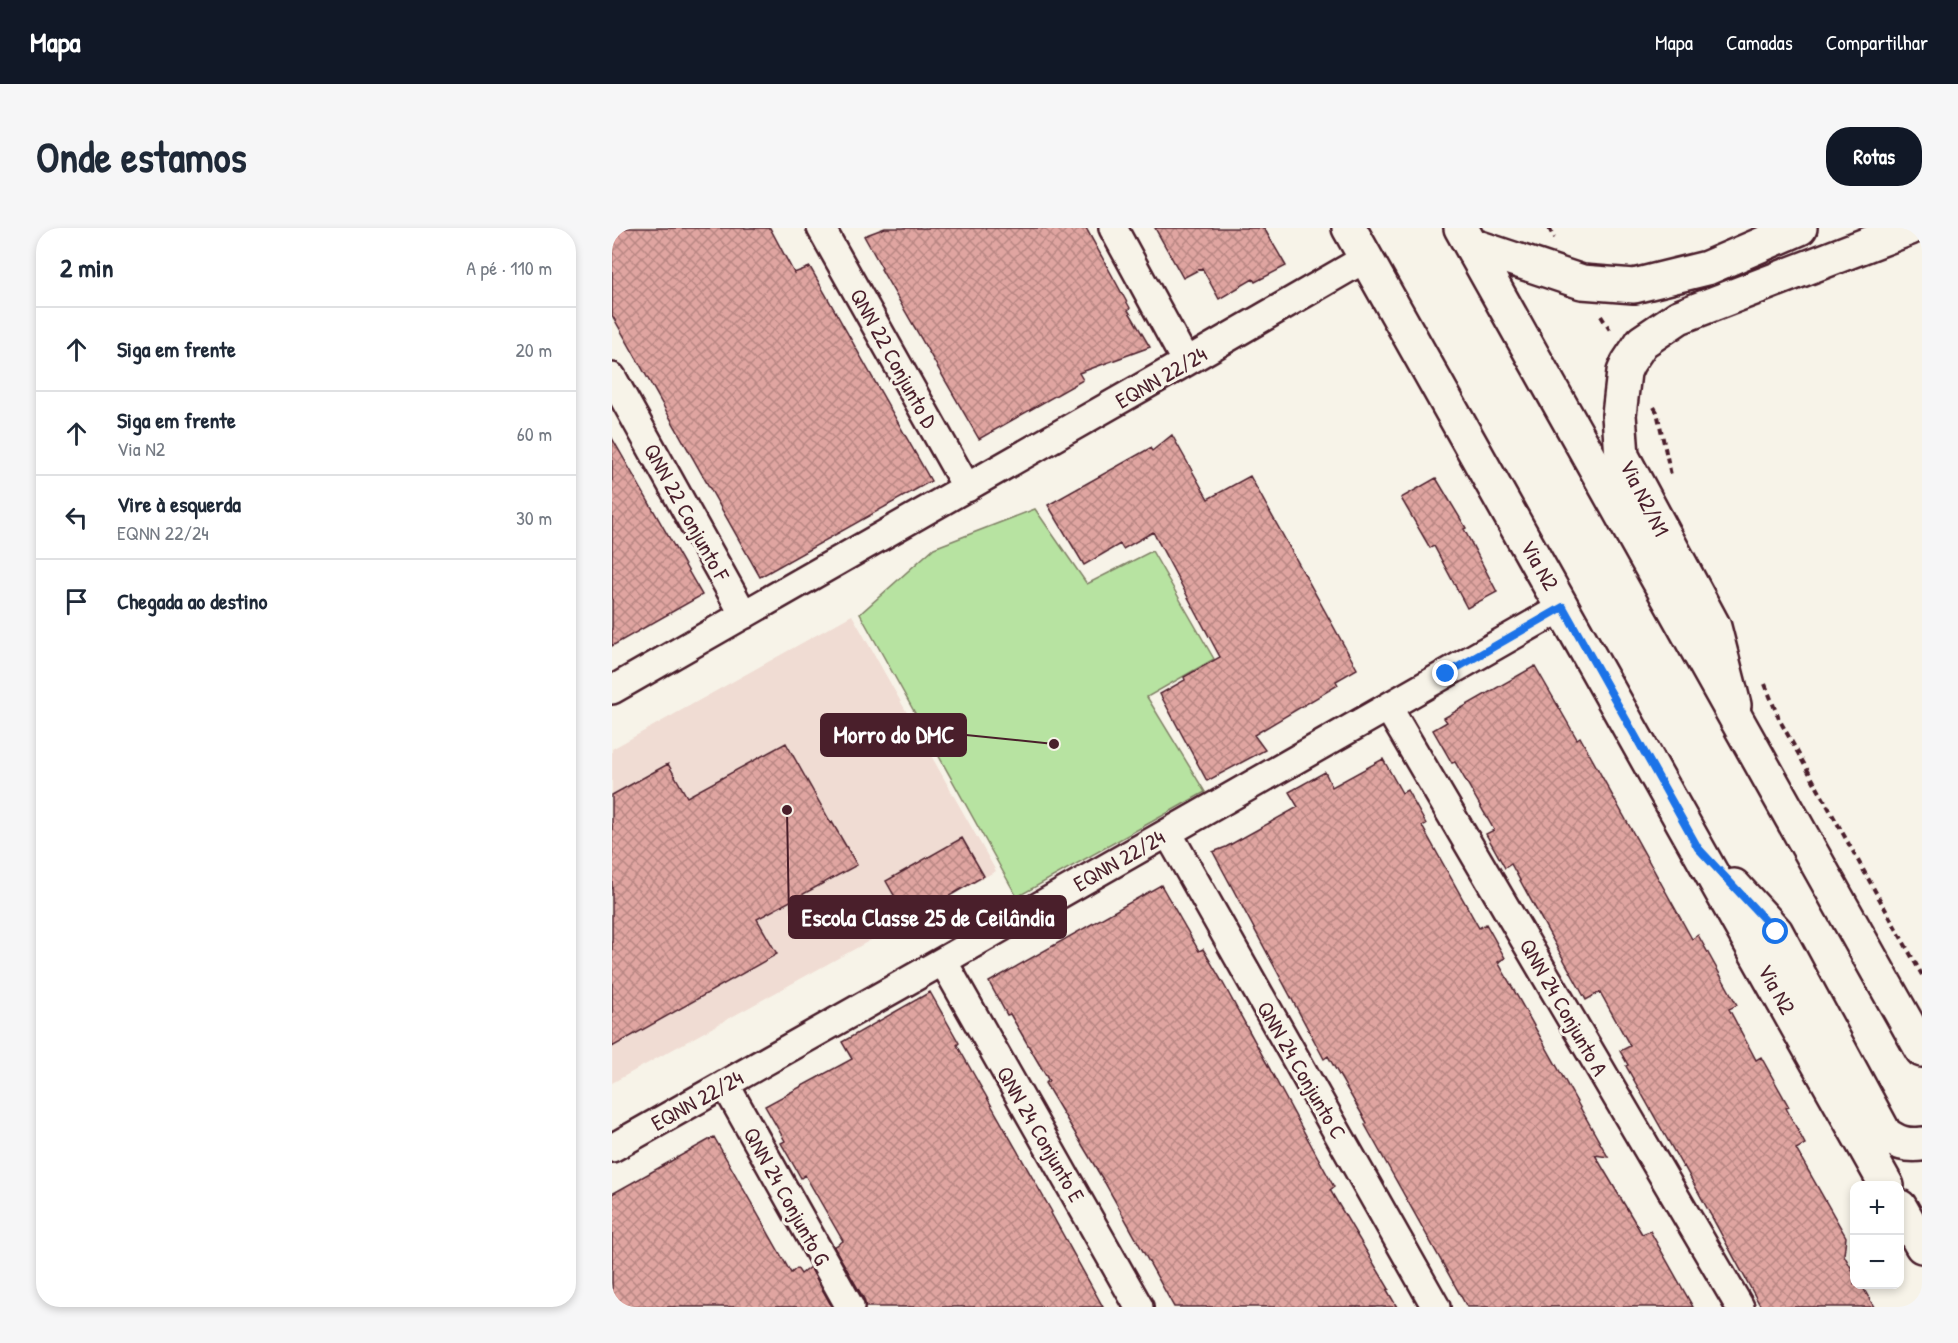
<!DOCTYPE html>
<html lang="pt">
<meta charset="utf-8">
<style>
:root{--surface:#fff;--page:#f6f6f7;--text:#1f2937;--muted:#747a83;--line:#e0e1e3;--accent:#111827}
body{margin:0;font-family:"Patrick Hand",sans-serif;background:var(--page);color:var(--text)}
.controls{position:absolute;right:18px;bottom:18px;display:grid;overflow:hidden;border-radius:12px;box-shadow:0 3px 9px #0003}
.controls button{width:54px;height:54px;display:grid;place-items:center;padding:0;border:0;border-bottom:2px solid var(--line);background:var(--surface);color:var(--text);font:30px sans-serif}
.stop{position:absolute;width:18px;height:18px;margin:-14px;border:4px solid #1a73e8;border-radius:50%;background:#fff}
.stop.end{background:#1a73e8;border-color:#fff;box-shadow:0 2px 6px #0008}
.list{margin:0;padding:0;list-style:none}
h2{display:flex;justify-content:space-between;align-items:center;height:78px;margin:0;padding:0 24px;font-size:26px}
h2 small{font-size:20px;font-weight:400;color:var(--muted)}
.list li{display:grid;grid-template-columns:39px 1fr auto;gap:18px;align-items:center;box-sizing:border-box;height:84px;padding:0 24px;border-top:2px solid var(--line)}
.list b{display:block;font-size:22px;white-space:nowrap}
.list p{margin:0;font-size:20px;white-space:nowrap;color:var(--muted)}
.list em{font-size:20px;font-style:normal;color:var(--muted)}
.icon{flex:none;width:33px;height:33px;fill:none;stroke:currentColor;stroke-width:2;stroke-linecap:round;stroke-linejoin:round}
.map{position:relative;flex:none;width:1310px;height:1079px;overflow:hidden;border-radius:24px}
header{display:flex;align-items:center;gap:36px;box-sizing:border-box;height:84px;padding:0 30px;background:var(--accent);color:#fff}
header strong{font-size:28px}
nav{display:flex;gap:33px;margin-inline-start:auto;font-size:21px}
.intro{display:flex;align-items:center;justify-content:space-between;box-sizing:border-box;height:144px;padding:0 36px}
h1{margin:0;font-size:42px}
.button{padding:15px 27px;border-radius:24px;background:var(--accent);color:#fff;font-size:21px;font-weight:700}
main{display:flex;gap:36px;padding:0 36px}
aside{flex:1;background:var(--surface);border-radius:24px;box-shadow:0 3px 9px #0003}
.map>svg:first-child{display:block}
</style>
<header>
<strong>Mapa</strong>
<nav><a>Mapa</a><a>Camadas</a><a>Compartilhar</a></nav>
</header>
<div class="intro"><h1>Onde estamos</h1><a class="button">Rotas</a></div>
<main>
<aside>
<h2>2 min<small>A pé · 110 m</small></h2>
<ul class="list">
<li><svg class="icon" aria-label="ahead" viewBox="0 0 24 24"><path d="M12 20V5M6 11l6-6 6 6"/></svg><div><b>Siga em frente</b></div><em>20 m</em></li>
<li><svg class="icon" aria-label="ahead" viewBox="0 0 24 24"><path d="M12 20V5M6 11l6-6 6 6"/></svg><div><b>Siga em frente</b><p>Via N2</p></div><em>60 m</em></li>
<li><svg class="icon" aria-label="left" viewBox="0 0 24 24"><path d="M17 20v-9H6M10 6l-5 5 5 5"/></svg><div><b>Vire à esquerda</b><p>EQNN 22/24</p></div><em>30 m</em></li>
<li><svg class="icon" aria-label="arrive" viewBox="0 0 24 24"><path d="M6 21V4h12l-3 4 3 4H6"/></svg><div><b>Chegada ao destino</b></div></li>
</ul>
</aside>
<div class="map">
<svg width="1310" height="1079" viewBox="0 0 1310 1079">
<defs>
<pattern id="building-cross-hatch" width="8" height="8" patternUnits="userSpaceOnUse" patternTransform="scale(1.5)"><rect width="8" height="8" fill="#e0a5a1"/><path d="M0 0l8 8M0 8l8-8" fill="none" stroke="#b88683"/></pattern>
</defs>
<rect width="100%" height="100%" fill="#f7f3e8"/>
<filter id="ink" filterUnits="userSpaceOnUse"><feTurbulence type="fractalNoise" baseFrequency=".0167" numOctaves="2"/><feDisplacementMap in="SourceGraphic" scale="12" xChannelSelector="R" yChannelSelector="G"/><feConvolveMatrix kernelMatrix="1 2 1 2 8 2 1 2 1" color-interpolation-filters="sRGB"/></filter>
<g filter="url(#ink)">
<path fill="#f0dcd3" d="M 240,387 L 384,643 L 0,855 L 0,521 Z"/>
<path fill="#b7e3a1" stroke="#808166" stroke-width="1.5" d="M 423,281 L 475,356 L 540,323 L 602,431 L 535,469 L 593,564 L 405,669 L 248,386 L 322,320 Z"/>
<path fill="url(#building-cross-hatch)" stroke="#4a1f2b" stroke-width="1.5" d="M 0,0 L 158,0 L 182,45 L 198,39 L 319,253 L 148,349 L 0,87 Z
M 273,0 L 474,0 L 518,80 L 516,82 L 538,119 L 467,145 L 471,152 L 367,211 L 269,41 L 270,40 L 252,8 Z
M 543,0 L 652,0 L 674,38 L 643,54 L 641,51 L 607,71 L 590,40 L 571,50 Z
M 560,207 L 596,271 L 638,248 L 745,441 L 724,453 L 726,457 L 642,507 L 653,522 L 595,553 L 548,466 L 573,452 L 572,449 L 608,429 L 541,304 L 511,321 L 508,316 L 472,337 L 436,277 L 538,220 L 540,223 Z
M 0,210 L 90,367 L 0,418 Z
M 824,250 L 854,300 L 852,301 L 885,364 L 855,380 L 822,318 L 818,320 L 789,270 Z
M 923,438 L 965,511 L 968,509 L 1080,711 L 1086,707 L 1125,777 L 1117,781 L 1144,832 L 1149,829 L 1177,879 L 1174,880 L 1193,916 L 1184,921 L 1234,1009 L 1232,1027 L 1242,1045 L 1242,1056 L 1249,1056 L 1262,1079 L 1149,1079 L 1072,938 L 1071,939 L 1014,838 L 1016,837 L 1008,823 L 1018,818 L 988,764 L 974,772 L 899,636 L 893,640 L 874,606 L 882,602 L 843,534 L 840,535 L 821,502 L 835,494 L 832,490 Z
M 174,515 L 219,595 L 220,594 L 245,637 L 145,691 L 165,726 L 0,819 L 0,567 L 56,536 L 75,569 Z
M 771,531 L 790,565 L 795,562 L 814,596 L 810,598 L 867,700 L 874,696 L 893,730 L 886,734 L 996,929 L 983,927 L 1030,1006 L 1038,1003 L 1081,1079 L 855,1079 L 753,897 L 755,895 L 716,828 L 712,831 L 601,624 L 614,619 L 686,579 L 677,564 L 713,544 L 720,559 Z
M 350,610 L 372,648 L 296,692 L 274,653 Z
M 549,657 L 587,723 L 591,721 L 611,755 L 722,959 L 718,962 L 777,1061 L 775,1062 L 785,1079 L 562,1079 L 493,955 L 433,855 L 437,853 L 398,786 L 395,787 L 377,754 Z
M 318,764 L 347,815 L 345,817 L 440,984 L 439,985 L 491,1079 L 254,1079 L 252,1071 L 222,1019 L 231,1013 L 193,947 L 189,950 L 169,915 L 173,913 L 153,878 L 240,831 L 230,814 Z
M 102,909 L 179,1045 L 185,1040 L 189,1046 L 198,1039 L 220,1079 L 0,1079 L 0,966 Z"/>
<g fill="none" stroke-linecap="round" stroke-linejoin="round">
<defs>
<path id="minor" d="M 209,0 L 355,260
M 501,0 L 574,134
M 0,149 L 132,387
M 0,462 L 574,134 L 754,30
M 776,479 L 1128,1079
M 556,605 L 824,1079
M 331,733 L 527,1079
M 113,856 L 238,1079
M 0,920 L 331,733 L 951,379"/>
<path id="tertiary" d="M 1122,477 L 1102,399 L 1010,228 L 1007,187 L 1012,144 L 1016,135 L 1030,114 L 1067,89 L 1298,0"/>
<path id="secondary" d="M 737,0 L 1275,958
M 849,0 L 1310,822
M 859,17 L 970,54 L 1022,58 L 1095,40 L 1188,0
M 1122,658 L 1164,704 L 1273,906 C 1285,915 1295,918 1310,916
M 1288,979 L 1310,1018"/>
</defs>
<use href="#minor" stroke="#4a1f2b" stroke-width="32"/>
<use href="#tertiary" stroke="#4a1f2b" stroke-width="38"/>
<use href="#secondary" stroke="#4a1f2b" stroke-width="38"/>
<path stroke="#4a1f2b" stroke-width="4" stroke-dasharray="6 4.5" stroke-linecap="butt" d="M 937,0 L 942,10
M 989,88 L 998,102
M 1042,179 L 1045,184 L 1059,247
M 1153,456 L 1167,491 L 1310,747"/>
<use href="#minor" stroke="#f7f3e8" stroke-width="27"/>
<use href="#tertiary" stroke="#f7f3e8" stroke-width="33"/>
<use href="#secondary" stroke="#f7f3e8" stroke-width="33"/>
</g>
</g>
<g fill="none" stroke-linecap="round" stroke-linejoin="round" filter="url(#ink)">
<path stroke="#1a73e8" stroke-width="8" d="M 834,446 L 951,379 L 1086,620 L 1164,704"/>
</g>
<g text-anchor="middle" stroke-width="6" stroke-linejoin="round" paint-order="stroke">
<g font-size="22" fill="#4a1f2b" stroke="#f7f3e8">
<text transform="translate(282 130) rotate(61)" y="8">QNN 22 Conjunto D</text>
<text transform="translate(549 149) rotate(-30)" y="8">EQNN 22/24</text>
<text transform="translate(1033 270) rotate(63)" y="8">Via N2/N1</text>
<text transform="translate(75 284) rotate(61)" y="8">QNN 22 Conjunto F</text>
<text transform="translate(928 337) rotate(60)" y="8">Via N2</text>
<text transform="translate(507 632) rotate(-30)" y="8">EQNN 22/24</text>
<text transform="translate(1165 761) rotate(61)" y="8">Via N2</text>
<text transform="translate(952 779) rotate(60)" y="8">QNN 24 Conjunto A</text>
<text transform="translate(690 842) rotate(60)" y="8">QNN 24 Conjunto C</text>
<text transform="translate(85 872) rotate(-29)" y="8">EQNN 22/24</text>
<text transform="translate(429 906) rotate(60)" y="8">QNN 24 Conjunto E</text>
<text transform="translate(175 968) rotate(61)" y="8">QNN 24 Conjunto G</text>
</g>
</g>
<path fill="none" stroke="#4a1f2b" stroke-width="2" d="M442 516L354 507M175 582L177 689"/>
<g fill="#4a1f2b" stroke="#f7f3e8" stroke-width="2">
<circle cx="442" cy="516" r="6"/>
<circle cx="175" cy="582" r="6"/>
</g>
<g fill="#4a1f2b" stroke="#4a1f2b" stroke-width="2">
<rect x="209" y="486" width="145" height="42" rx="6"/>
<rect x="177" y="668" width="277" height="42" rx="6"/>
</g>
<g font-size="24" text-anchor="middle" font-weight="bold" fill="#fff">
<text x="282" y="515">Morro do DMC</text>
<text x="316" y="698">Escola Classe 25 de Ceilândia</text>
</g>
</svg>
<div class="controls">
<button>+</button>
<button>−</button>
</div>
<div class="stop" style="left:1164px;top:704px"></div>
<div class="stop end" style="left:834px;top:446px"></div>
</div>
</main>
